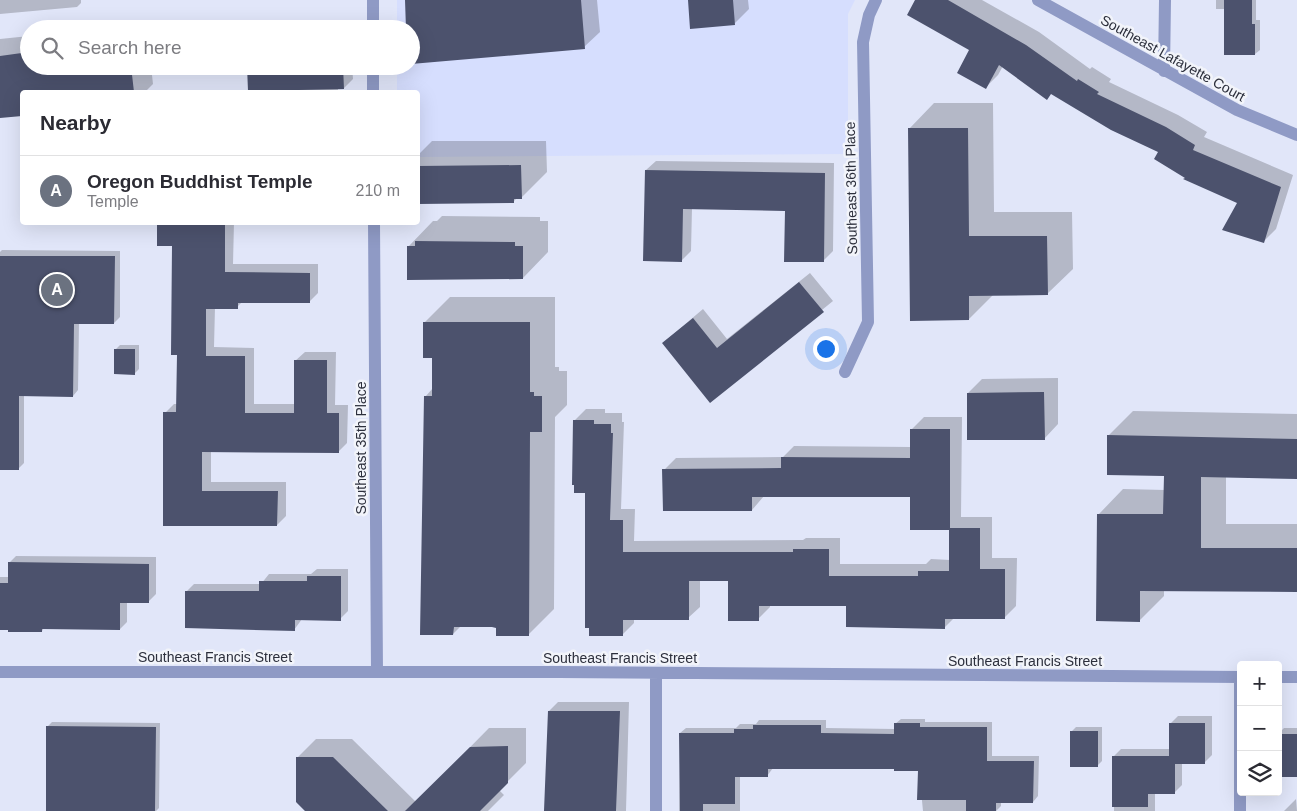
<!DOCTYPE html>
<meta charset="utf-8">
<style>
:root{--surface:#fff;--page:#f2f2f3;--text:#2b2b33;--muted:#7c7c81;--line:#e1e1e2;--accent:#3f641d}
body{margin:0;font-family:Arial,sans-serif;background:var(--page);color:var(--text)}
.controls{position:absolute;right:15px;bottom:15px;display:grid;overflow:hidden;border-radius:5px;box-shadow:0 5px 20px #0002}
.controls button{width:45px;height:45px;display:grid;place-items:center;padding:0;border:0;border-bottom:1px solid var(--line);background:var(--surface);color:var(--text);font:25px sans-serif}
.you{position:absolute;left:825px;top:348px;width:18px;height:18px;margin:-12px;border:4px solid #fff;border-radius:50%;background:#1a73e8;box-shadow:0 0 0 8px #1a73e833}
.badge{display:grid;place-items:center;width:32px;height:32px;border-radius:50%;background:var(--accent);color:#fff;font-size:16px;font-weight:700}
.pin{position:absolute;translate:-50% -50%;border:2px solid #fff;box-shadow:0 1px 5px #0006}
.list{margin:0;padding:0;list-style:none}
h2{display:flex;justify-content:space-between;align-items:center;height:65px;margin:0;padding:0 20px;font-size:21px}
h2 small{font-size:16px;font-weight:400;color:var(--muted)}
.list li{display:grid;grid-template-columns:32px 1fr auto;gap:15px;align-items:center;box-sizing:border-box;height:70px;padding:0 20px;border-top:1px solid var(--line)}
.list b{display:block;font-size:19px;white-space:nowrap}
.list p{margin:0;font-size:16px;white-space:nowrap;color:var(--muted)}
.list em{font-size:16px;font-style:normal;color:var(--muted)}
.icon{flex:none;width:28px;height:28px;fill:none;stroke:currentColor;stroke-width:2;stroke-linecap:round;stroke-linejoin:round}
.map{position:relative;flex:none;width:1297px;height:811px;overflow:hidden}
.search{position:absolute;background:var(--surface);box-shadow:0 5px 20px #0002;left:20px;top:20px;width:400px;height:55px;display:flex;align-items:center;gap:12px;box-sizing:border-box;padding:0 18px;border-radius:28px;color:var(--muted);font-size:19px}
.panel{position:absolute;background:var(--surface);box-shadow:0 5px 20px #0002;left:20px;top:90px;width:400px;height:135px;border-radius:5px}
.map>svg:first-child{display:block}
</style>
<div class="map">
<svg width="1297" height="811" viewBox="0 0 1297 811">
<rect width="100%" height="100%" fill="#e1e6f9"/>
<path fill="#d6defe" d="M 397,0 L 855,0 L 848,14 L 848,154 L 418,157 L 418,92 L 397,92 L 397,66 L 411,66 L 411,29 L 397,29 Z"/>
<path fill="#0003" d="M 0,0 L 81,0 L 81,3 L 77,7 L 0,14 Z
M 406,0 L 597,0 L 600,32 L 584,47 L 411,29 Z
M 689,0 L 748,0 L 749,9 L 735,23 Z
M 916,0 L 982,0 L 1039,32 L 1090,69 L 1092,67 L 1111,79 L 1109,82 L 1178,115 L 1207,132 L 1204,137 L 1293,175 L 1276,229 L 1264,241 L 1239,202 L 1186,177 L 1159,152 L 1003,66 L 998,75 L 986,87 L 971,50 Z
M 1216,0 L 1256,0 L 1256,20 L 1260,20 L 1260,50 L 1255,54 L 1226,9 L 1216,9 Z
M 147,24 L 148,29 L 101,29 Z
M 29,36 L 29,66 L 151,66 L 153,84 L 145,92 L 22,92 L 22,115 L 0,117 L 0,39 Z
M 249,66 L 352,66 L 353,79 L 344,88 L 338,88 L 338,92 L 249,92 Z
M 934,103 L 993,103 L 994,212 L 1072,212 L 1073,269 L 1047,294 L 993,295 L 969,319 L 909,129 Z
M 432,141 L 546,141 L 547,172 L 521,198 L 517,198 L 513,202 L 418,203 L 418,155 Z
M 656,161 L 834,163 L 833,251 L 823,261 L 786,210 L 692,208 L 691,251 L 682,260 L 646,170 Z
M 442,216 L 540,217 L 540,221 L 548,221 L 548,252 L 523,278 L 408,247 L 433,221 L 437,221 Z
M 158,222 L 234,222 L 233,264 L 318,264 L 318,293 L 309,302 L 243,301 L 237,307 L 215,307 L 214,347 L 254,348 L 254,404 L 295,404 L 295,361 L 305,352 L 336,352 L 335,405 L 348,405 L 347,443 L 338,452 L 211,451 L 211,482 L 286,482 L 286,516 L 277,525 L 164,524 L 165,413 L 174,404 L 178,404 L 178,354 L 173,244 Z
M 2,250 L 120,251 L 120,317 L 114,323 L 79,323 L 78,390 L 73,396 L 24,395 L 24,463 L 18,469 L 0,469 L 0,252 Z
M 810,273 L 833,301 L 710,401 L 663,343 L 703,309 L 727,339 Z
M 450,297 L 555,297 L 555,367 L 559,367 L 559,371 L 567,371 L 567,405 L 555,417 L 554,609 L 528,635 L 497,626 L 461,626 L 453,634 L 425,397 L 433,388 L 433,357 L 424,323 Z
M 120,345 L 139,345 L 139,369 L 134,374 L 115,350 Z
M 1058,378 L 1058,424 L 1044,439 L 968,393 L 982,379 Z
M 586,409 L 605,409 L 605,413 L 622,413 L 622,422 L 624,422 L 621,509 L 635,509 L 634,541 L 803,540 L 806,538 L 840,538 L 840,564 L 926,564 L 931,559 L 950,560 L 950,529 L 911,496 L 764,496 L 752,510 L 664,470 L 676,458 L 783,457 L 794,446 L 912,447 L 912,429 L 924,417 L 962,417 L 961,517 L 992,517 L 992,558 L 1017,558 L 1016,606 L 1004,618 L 955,617 L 944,628 L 848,605 L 770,605 L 770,607 L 758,619 L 729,580 L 700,580 L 700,607 L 688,618 L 634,618 L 634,623 L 622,635 L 586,492 L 574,421 Z
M 1133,411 L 1297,414 L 1297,477 L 1226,476 L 1226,524 L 1297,524 L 1297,591 L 1164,590 L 1164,596 L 1140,620 L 1099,514 L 1123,489 L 1165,490 L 1165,475 L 1108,436 Z
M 16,556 L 156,557 L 156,594 L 149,601 L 127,601 L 127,622 L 120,629 L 44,628 L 42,631 L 0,628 L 0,577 L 9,577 L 9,563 Z
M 317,569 L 348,569 L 348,611 L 340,619 L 302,619 L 294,630 L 186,592 L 194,584 L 261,584 L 269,574 L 311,574 Z
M 558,702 L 629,702 L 626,811 L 545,811 L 549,711 Z
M 1178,716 L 1212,716 L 1212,755 L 1204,763 L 1182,763 L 1182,785 L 1174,793 L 1155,793 L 1155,811 L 1114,811 L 1114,756 L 1121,749 L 1170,749 L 1170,724 Z
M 901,719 L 925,719 L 925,722 L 992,722 L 992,756 L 1039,756 L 1038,796 L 1033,802 L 1001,802 L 1001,806 L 996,811 L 923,811 L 919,770 L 895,767 L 773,768 L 767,776 L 740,776 L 740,811 L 679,811 L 680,733 L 686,728 L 736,728 L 740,724 L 756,724 L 759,720 L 826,720 L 826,728 L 895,729 L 895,724 Z
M 52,722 L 160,723 L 159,808 L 156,811 L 47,811 L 47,727 Z
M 1076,727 L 1102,727 L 1102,761 L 1097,766 L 1071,732 Z
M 489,728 L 526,728 L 526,763 L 499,790 L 504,795 L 488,811 L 307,811 L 297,758 L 316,739 L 352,739 L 416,802 Z
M 1284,728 L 1297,728 L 1297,776 L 1278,776 L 1278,734 Z
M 1296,799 L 1297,811 L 1284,811 Z"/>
<path fill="#4c526d" d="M 405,0 L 581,0 L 585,49 L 411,64 L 411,29 L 406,29 Z
M 688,0 L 733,0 L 735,25 L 690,29 Z
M 915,0 L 948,0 L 1026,45 L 1077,81 L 1078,79 L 1099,92 L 1097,94 L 1166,127 L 1195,145 L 1193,150 L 1281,187 L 1264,243 L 1222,230 L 1237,203 L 1183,179 L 1185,178 L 1154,159 L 1158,152 L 1111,130 L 1051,94 L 1047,100 L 999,65 L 986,89 L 957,73 L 969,50 L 907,15 Z
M 1224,0 L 1252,0 L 1252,24 L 1255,24 L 1255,55 L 1224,55 Z
M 29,52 L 29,66 L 131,66 L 134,92 L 22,92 L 22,116 L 0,118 L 0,56 Z
M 247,66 L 343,66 L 344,89 L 248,91 Z
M 908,128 L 968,128 L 969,236 L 1047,236 L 1048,295 L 969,296 L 969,320 L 910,321 Z
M 521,165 L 522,199 L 514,199 L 514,203 L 418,204 L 418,166 Z
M 645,170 L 825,173 L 824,262 L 784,262 L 785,211 L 683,209 L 682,262 L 643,261 Z
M 157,222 L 225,222 L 225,272 L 310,273 L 310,303 L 238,303 L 238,309 L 206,309 L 206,356 L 245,356 L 245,413 L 294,413 L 294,360 L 327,360 L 327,413 L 339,413 L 339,453 L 202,452 L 202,491 L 278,491 L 277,526 L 163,526 L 163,412 L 176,412 L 177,355 L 171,355 L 172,246 L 157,246 Z
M 415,241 L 515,242 L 515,246 L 523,246 L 523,279 L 407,280 L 407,246 L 415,246 Z
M 0,256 L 115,256 L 114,324 L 74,324 L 73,397 L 19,396 L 19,470 L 0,470 Z
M 799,282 L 824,312 L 710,403 L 662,343 L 693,318 L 717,348 Z
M 423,322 L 530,322 L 530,392 L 534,392 L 534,396 L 542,396 L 542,432 L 530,432 L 529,636 L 496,636 L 496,628 L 492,627 L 454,627 L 453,635 L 420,635 L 424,396 L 432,396 L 432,358 L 423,358 Z
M 114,349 L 135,349 L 135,375 L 114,374 Z
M 1044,392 L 1045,440 L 967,440 L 967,393 Z
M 573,420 L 594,420 L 594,424 L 611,424 L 611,433 L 613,433 L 610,520 L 623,520 L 623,552 L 793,552 L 793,549 L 829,549 L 829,576 L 918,576 L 918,571 L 949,571 L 949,530 L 910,530 L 910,497 L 752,497 L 752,511 L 663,511 L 662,469 L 781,468 L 781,457 L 910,458 L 910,429 L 950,429 L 950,528 L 980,528 L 980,569 L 1005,569 L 1005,619 L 945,619 L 945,629 L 846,627 L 846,606 L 759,606 L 759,621 L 728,621 L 728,581 L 689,581 L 689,620 L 623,620 L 623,636 L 589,636 L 589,628 L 585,628 L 585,493 L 574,493 L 574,485 L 572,485 Z
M 1107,435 L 1297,439 L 1297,479 L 1201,477 L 1201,548 L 1297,548 L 1297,592 L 1140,591 L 1140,622 L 1096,621 L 1097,514 L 1163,514 L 1164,476 L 1107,475 Z
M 8,562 L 149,564 L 149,603 L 120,603 L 120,630 L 42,629 L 42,632 L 8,632 L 8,630 L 0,630 L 0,583 L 8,583 Z
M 307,576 L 341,576 L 341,621 L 295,620 L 295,631 L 185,628 L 185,591 L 259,591 L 259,581 L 307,581 Z
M 548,711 L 620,711 L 616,811 L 544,811 Z
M 894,723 L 920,723 L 920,727 L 987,727 L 987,761 L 1034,761 L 1033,803 L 996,803 L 996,811 L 966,811 L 966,800 L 917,800 L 918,771 L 894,771 L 894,769 L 768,769 L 768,777 L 735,777 L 735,804 L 703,804 L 703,811 L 680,811 L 679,733 L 734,733 L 734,729 L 753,729 L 753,725 L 821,725 L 821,733 L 894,734 Z
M 1169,723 L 1205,723 L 1205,764 L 1175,764 L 1175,794 L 1148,794 L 1148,807 L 1112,807 L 1112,756 L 1169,756 Z
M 46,726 L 156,727 L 155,811 L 46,811 Z
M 1070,731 L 1098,731 L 1098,767 L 1070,767 Z
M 1278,734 L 1297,734 L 1297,777 L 1278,777 Z
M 508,746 L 508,783 L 480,811 L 405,811 L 470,747 Z
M 296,757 L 333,757 L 388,811 L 305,811 L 296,802 Z"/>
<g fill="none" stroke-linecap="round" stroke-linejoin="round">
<path stroke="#8f9ac5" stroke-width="12" d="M 373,0 L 373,29
M 1038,0 L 1237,110 L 1297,135
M 373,66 L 373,92
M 1164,71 L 1165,0
M 374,222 L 377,672
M 845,372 L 868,322 L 863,42 L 869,15 L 876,0
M 0,672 L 559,672 L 1241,677
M 656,673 L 656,811
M 1278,677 L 1297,677
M 1240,811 L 1240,677"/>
</g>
<g text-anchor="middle" stroke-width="5" stroke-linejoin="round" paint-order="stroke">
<g font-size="14" fill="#2c2f3c" stroke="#f2f4fa">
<text transform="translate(1173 58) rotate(29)" y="5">Southeast Lafayette Court</text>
<text transform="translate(851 188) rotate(-91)" y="5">Southeast 36th Place</text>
<text transform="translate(361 448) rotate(-90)" y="5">Southeast 35th Place</text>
<text x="215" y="662">Southeast Francis Street</text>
<text x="620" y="663">Southeast Francis Street</text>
<text x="1025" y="666">Southeast Francis Street</text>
</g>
</g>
</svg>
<div class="controls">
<button>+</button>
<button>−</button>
<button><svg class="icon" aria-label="layers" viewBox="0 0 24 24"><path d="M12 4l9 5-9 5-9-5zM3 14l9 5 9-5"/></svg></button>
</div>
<div class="you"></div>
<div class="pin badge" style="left:57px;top:290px;background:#6b7280">A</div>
<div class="search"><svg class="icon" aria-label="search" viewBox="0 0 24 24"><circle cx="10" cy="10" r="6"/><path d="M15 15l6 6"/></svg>Search here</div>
<section class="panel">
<h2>Nearby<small></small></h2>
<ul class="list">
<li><span class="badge" style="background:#6b7280">A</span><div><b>Oregon Buddhist Temple</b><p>Temple</p></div><em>210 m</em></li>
</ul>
</section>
</div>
